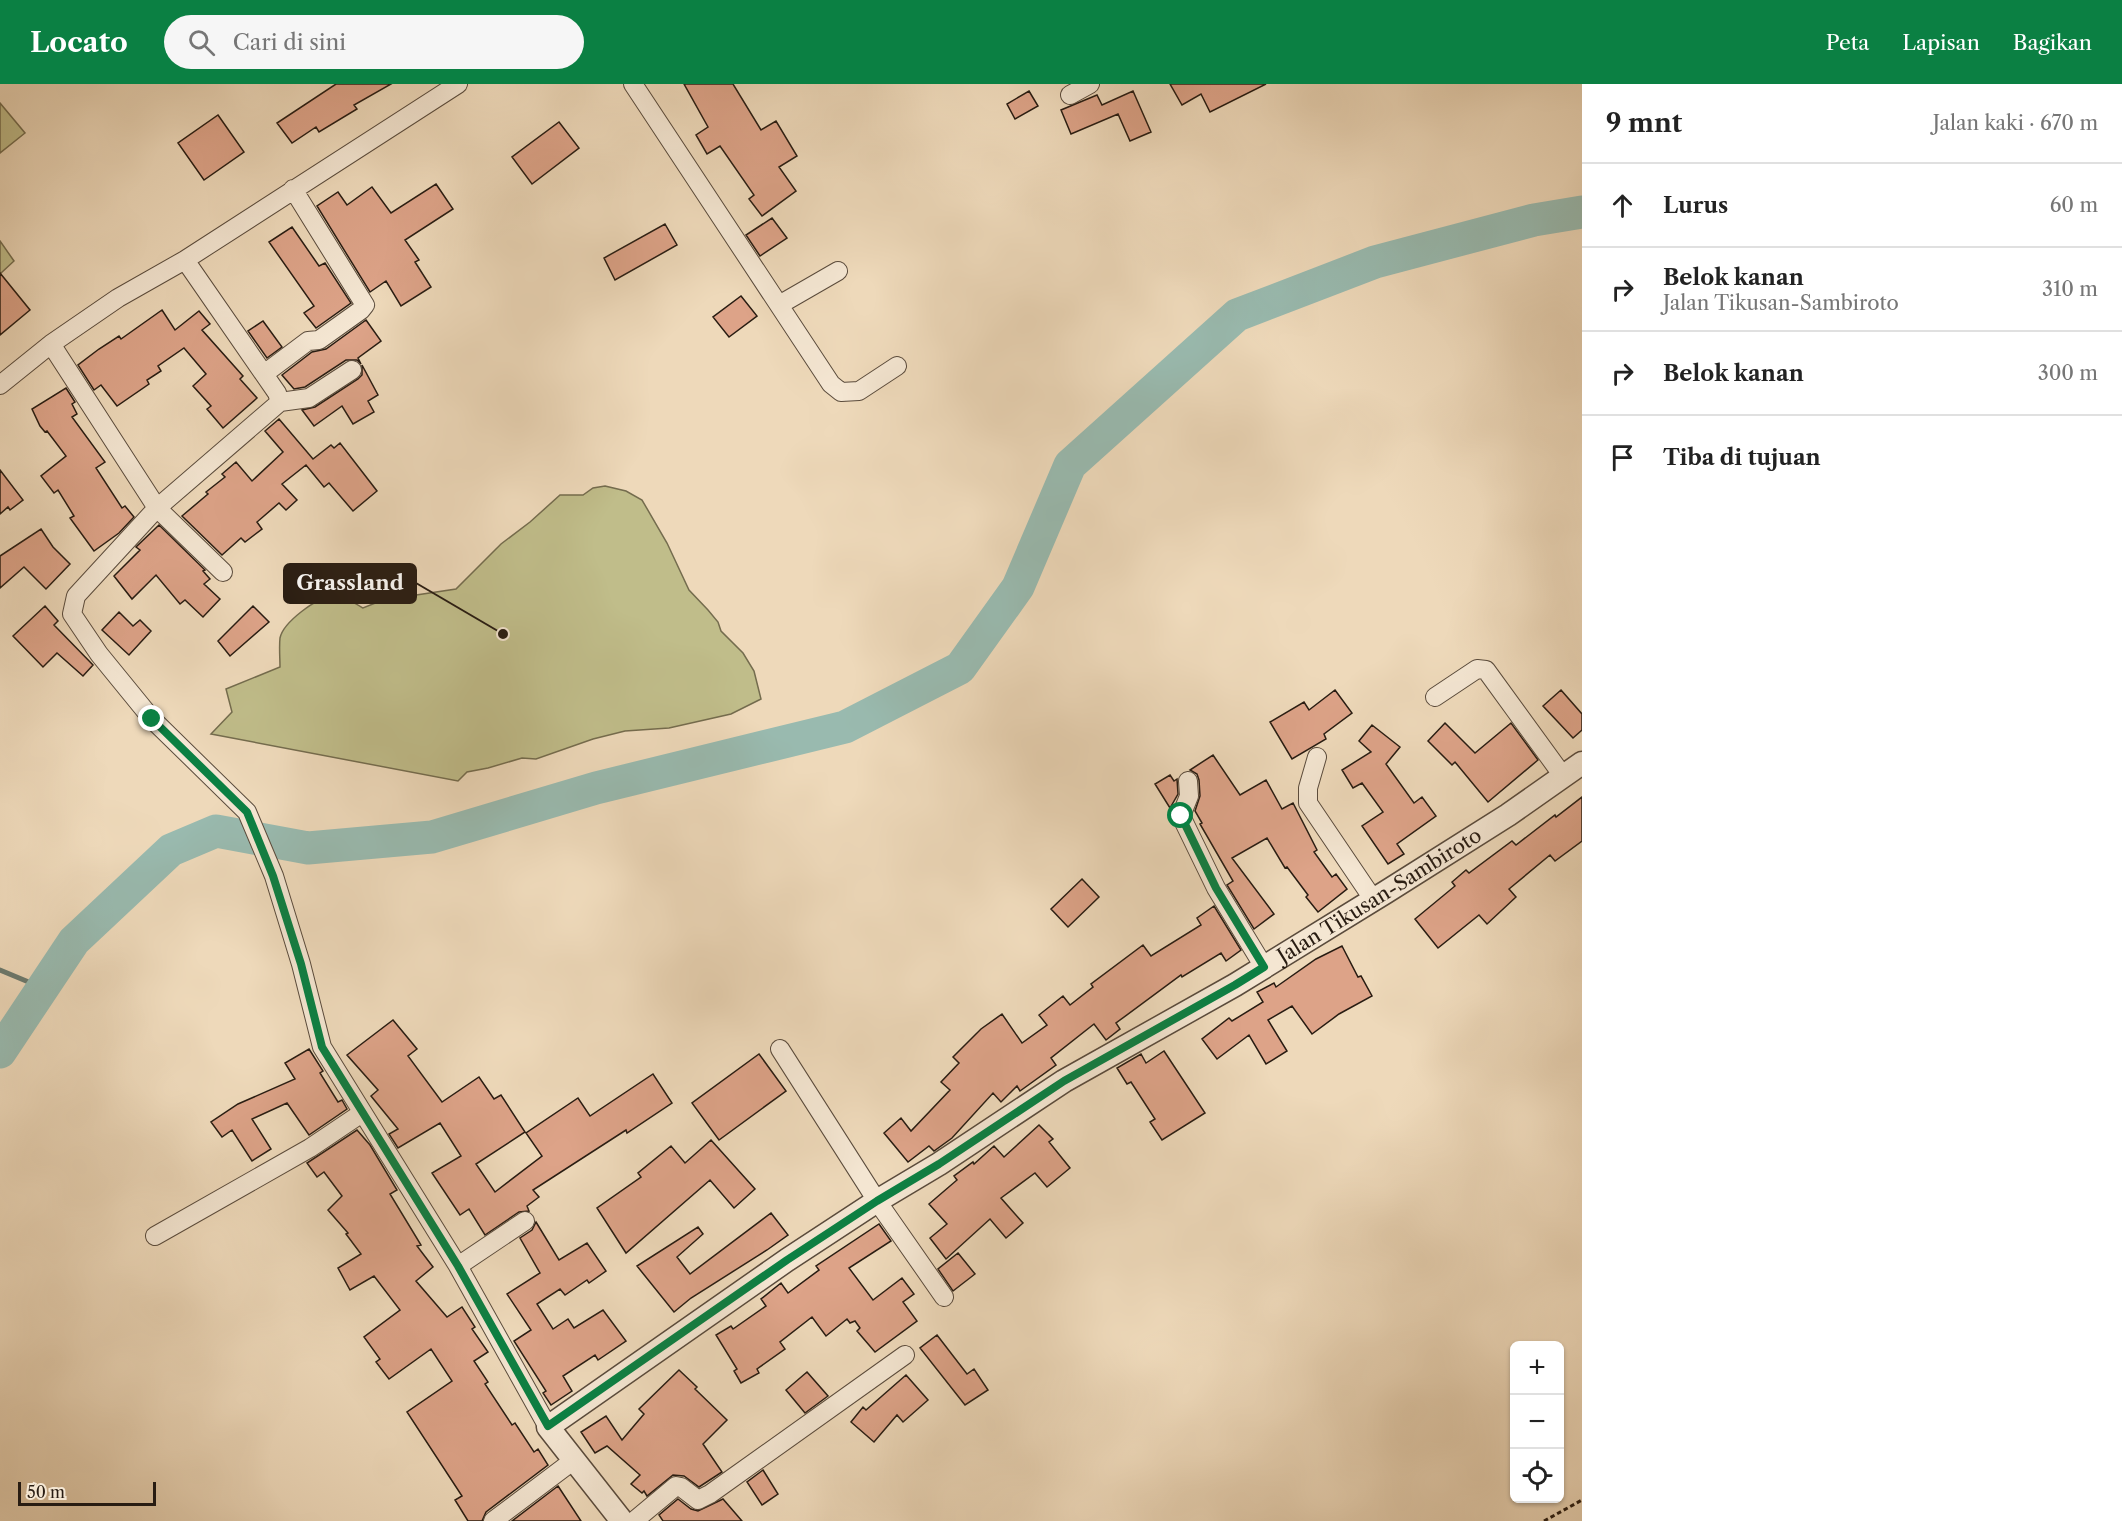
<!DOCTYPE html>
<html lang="id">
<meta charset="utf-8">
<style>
:root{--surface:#fff;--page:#f6f6f6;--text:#222;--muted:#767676;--line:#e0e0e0;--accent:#0b8043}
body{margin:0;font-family:"Libre Caslon Text",serif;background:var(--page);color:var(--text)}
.controls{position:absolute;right:18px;bottom:18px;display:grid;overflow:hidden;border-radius:9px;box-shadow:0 2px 4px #0004}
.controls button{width:54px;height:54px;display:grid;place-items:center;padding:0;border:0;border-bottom:2px solid var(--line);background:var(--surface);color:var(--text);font:30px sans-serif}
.scale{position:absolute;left:18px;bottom:15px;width:138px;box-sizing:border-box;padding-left:6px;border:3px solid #281c12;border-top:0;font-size:16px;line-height:21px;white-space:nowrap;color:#281c12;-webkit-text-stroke:4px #f4e6d2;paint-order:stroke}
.stop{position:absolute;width:18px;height:18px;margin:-14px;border:4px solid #0b8043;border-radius:50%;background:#fff}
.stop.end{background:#0b8043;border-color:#fff;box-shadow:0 2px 6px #0008}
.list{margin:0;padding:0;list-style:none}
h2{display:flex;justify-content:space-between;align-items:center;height:78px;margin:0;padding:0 24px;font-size:26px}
h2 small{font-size:20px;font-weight:400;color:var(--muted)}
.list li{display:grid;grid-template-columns:39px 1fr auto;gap:18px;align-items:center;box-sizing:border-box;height:84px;padding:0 24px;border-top:2px solid var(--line)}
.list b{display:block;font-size:22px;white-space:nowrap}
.list p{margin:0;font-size:20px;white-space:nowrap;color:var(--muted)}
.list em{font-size:20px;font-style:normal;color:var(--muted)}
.icon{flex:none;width:33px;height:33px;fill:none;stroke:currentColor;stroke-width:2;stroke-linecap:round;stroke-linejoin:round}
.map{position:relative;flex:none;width:1582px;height:1437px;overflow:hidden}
header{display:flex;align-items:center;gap:36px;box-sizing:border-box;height:84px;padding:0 30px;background:var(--accent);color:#fff}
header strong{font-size:28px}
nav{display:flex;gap:33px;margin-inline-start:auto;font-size:21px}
.search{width:420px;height:54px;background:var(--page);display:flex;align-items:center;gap:15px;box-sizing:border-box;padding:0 21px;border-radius:33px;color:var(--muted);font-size:22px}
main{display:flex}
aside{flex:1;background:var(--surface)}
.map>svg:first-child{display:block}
</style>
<header>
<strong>Locato</strong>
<div class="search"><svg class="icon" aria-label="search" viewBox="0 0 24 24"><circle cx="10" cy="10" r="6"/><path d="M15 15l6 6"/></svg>Cari di sini</div>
<nav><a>Peta</a><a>Lapisan</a><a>Bagikan</a></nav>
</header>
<main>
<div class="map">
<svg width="1582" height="1437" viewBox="0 0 1582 1437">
<rect width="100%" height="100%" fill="#eed9ba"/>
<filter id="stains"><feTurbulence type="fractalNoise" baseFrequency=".00333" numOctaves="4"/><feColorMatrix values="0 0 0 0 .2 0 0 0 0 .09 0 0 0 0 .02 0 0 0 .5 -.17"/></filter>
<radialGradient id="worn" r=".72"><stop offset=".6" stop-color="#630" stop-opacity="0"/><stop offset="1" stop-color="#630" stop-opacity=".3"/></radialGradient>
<path fill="#c0bd8a" stroke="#746c4e" stroke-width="1.5" d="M 0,19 L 25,49 L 0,69 Z
M 0,157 L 14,177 L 0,190 Z
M 605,402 L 626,407 L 642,416 L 667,459 L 689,506 L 708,526 L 718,538 L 721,547 L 743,569 L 754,587 L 761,615 L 731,630 L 669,644 L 625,647 L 593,655 L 536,675 L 522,674 L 488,684 L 467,688 L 458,697 L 211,650 L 232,628 L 226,605 L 280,583 C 280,574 279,563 280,554 C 283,539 317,512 333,513 C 345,513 353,518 363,524 L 383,516 L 456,505 L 501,460 L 530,438 L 560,411 L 583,411 L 593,404 Z"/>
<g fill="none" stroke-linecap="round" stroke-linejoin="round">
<path stroke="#6c7b70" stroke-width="5" d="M 0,886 L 43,904"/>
<path stroke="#99baaf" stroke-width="33" d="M 0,968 L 74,857 L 171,766 L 216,747 L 308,764 L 432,753 L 596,704 L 845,643 L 960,584 L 1018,503 L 1070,381 L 1237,231 L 1375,178 L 1534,136 L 1582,128"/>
</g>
<path fill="#dda388" stroke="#281c12" stroke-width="1.5" d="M 336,0 L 391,0 L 354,21 L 357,25 L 319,48 L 316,43 L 292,59 L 277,39 Z
M 684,0 L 733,0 L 761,46 L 776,37 L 797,72 L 779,83 L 796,107 L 762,132 L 749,115 L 754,111 L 720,62 L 707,70 L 696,51 L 708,43 Z
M 1170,0 L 1266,0 L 1210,28 L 1201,10 L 1182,21 Z
M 1029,7 L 1038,22 L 1015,35 L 1007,20 Z
M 1133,7 L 1151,48 L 1130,57 L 1118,30 L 1071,50 L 1061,26 L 1097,11 L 1102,21 Z
M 218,31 L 244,68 L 204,96 L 178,59 Z
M 559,38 L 579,64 L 532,100 L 512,73 Z
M 436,100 L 453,125 L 405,156 L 419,176 L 415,178 L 431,203 L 401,222 L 386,197 L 370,208 L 317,122 L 338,108 L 347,121 L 372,103 L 391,129 Z
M 772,134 L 787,154 L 760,172 L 746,151 Z
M 665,140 L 677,161 L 615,196 L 604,174 Z
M 292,143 L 319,182 L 325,179 L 351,219 L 316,244 L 304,229 L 314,222 L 269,158 Z
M 0,189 L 30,226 L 0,251 Z
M 741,212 L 757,232 L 729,253 L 713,233 Z
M 162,226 L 175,246 L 199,227 L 210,240 L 202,246 L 243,292 L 240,295 L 257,314 L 223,344 L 207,325 L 211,322 L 193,302 L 206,290 L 184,264 L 158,282 L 161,287 L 147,296 L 149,300 L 117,322 L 101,301 L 94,306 L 78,281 L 99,265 L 119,252 L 121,255 Z
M 366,236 L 381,257 L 358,274 L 361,280 L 357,276 L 346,276 L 305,303 L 294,305 L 282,291 L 312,268 L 326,265 Z
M 263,237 L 282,263 L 267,274 L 248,247 Z
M 362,281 L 378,311 L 368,317 L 374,328 L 353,340 L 342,322 L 314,342 L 302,326 L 315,323 L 358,295 L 362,291 Z
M 66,304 L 75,318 L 72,320 L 77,330 L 72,333 L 105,378 L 96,384 L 122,424 L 125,422 L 134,433 L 119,449 L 94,467 L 70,434 L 74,432 L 58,406 L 54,409 L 41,392 L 66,372 L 47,347 L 45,348 L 40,342 L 32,325 Z
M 279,335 L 313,375 L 331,361 L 334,364 L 340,359 L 377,407 L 353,427 L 329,399 L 324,403 L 306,381 L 282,400 L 297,416 L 286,426 L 279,419 L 257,438 L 262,445 L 245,458 L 241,454 L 222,471 L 182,432 L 208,410 L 206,408 L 225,393 L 222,390 L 236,378 L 252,397 L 283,368 L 265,347 Z
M 0,386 L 23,416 L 10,426 L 8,423 L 0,430 Z
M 159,441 L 205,486 L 203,487 L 210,495 L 204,500 L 220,515 L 203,533 L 185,516 L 180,520 L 156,491 L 132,515 L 114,492 L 140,466 L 136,463 Z
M 41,445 L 53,463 L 70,480 L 46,505 L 24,483 L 0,504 L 0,472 Z
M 45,522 L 58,537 L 54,541 L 93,581 L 83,592 L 57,569 L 43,583 L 13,552 Z
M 253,522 L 269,538 L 230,572 L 218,557 Z
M 119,528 L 133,542 L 140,536 L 151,547 L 129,571 L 102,546 Z
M 1335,606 L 1352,629 L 1324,650 L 1326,655 L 1292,675 L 1270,638 L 1304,618 L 1309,626 Z
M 1561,606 L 1582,630 L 1582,646 L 1573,654 L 1543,622 Z
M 1445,639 L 1475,669 L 1511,639 L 1538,676 L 1488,718 L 1455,678 L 1452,681 L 1428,657 Z
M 1372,641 L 1400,663 L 1386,680 L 1414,719 L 1422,713 L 1436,732 L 1397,760 L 1404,770 L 1388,780 L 1362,742 L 1383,728 L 1362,699 L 1353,704 L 1342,686 L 1371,668 L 1359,657 Z
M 1213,671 L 1240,711 L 1266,696 L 1282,725 L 1293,719 L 1317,766 L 1314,768 L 1332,793 L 1336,790 L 1347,805 L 1318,828 L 1306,813 L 1308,811 L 1287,783 L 1285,784 L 1267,754 L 1232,774 L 1274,830 L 1254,845 L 1227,801 L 1233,797 L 1200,740 L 1202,739 L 1195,727 L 1200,712 L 1199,696 L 1197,690 L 1190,686 Z
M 1170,691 L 1174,697 L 1177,695 L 1178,710 L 1170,724 L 1155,700 Z
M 1582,713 L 1582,757 L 1555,777 L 1550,771 L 1509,805 L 1516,813 L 1487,840 L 1479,831 L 1438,864 L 1415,835 L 1455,802 L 1452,798 L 1466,786 L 1469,789 L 1512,757 L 1516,761 L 1555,731 L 1556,733 Z
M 1082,795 L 1099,813 L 1068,843 L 1051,825 Z
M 1214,822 L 1241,866 L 1226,877 L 1221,869 L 1182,893 L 1181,891 L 1116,939 L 1120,945 L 1106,956 L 1094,940 L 1051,974 L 1056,981 L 1020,1007 L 1017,1002 L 1001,1018 L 993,1009 L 952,1054 L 934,1067 L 929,1062 L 908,1078 L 884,1049 L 901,1034 L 911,1047 L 950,1006 L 941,998 L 959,979 L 953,973 L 981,945 L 1002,930 L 1022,959 L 1047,941 L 1039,931 L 1063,912 L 1070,921 L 1093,903 L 1091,900 L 1143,861 L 1151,872 L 1201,841 L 1197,834 Z
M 1342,862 L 1358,893 L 1361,892 L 1372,912 L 1339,930 L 1312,950 L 1292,922 L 1268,936 L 1287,967 L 1266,980 L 1249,951 L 1217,975 L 1202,955 L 1229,934 L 1232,937 L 1263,918 L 1257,908 L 1274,899 L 1276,903 L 1316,875 Z
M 393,936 L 417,965 L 408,972 L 442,1018 L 479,993 L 494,1015 L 501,1011 L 525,1048 L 476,1080 L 495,1108 L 542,1072 L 526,1049 L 578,1014 L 590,1032 L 653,990 L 672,1019 L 627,1049 L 626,1046 L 533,1106 L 539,1113 L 527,1122 L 529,1127 L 519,1128 L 485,1151 L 469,1125 L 460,1131 L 432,1089 L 461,1072 L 440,1039 L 398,1064 L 389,1050 L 398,1045 L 371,1012 L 378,1006 L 347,971 Z
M 309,965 L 323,987 L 320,989 L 338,1018 L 342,1016 L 347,1025 L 309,1051 L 287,1019 L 252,1035 L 271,1065 L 252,1077 L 232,1046 L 222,1053 L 211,1038 L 238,1020 L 295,995 L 285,979 Z
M 1164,967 L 1205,1029 L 1162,1056 L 1150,1038 L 1155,1035 L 1131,998 L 1127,1000 L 1117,984 L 1141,970 L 1146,979 Z
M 759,970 L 786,1007 L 719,1056 L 692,1019 Z
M 1039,1041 L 1053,1055 L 1049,1058 L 1070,1084 L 1047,1103 L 1035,1089 L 1001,1114 L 1023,1139 L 1006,1154 L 990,1135 L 946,1175 L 930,1154 L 947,1140 L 929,1120 L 957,1096 L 954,1092 L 973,1078 L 974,1080 L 994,1062 L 1004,1073 Z
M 357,1046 L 370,1061 L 397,1106 L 390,1110 L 421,1161 L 417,1162 L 433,1183 L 416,1197 L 447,1233 L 462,1223 L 475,1243 L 472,1245 L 488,1268 L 474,1277 L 488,1298 L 485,1300 L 512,1341 L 515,1339 L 534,1368 L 538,1365 L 548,1381 L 486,1428 L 482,1437 L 468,1437 L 455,1416 L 462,1412 L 407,1328 L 452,1297 L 431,1265 L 389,1295 L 376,1278 L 380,1275 L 364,1253 L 400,1226 L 374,1192 L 350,1206 L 338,1184 L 361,1170 L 346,1150 L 348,1149 L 328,1126 L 342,1112 L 324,1088 L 317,1093 L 307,1079 Z
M 711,1056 L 755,1105 L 734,1124 L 710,1096 L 626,1169 L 597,1124 L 641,1093 L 638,1089 L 671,1062 L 685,1079 Z
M 771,1129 L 788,1151 L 767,1166 L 691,1214 L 674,1228 L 637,1182 L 698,1143 L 703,1150 L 677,1173 L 690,1190 Z
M 536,1138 L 559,1176 L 587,1159 L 606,1187 L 589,1199 L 587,1196 L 565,1211 L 560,1205 L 537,1220 L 553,1245 L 568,1235 L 574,1244 L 603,1226 L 626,1257 L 598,1276 L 595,1271 L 563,1292 L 572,1307 L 551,1321 L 543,1309 L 546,1307 L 514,1257 L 531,1246 L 507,1210 L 540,1189 L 520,1154 L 532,1146 Z
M 879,1140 L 891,1157 L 849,1184 L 873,1216 L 902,1194 L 914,1210 L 903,1218 L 917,1237 L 875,1268 L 857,1247 L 860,1244 L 855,1237 L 850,1239 L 847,1235 L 826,1252 L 812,1233 L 780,1258 L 785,1265 L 757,1285 L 759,1289 L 741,1299 L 734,1287 L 737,1285 L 716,1251 L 731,1242 L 733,1245 L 766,1222 L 761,1215 L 781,1199 L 788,1209 L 819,1186 L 816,1182 Z
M 958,1169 L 975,1190 L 953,1207 L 938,1185 Z
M 937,1251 L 967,1290 L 974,1285 L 988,1306 L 965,1321 L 920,1264 Z
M 679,1286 L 697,1303 L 695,1305 L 727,1336 L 703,1360 L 722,1388 L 699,1403 L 684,1392 L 673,1391 L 647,1412 L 644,1407 L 642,1409 L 631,1400 L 640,1391 L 607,1362 L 595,1369 L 581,1348 L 606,1332 L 622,1356 L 644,1330 L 639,1325 Z
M 807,1288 L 828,1312 L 805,1329 L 786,1306 Z
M 906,1291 L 928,1316 L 903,1338 L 897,1331 L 874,1358 L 851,1338 L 863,1323 L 866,1326 Z
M 763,1386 L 778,1410 L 762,1421 L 747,1398 Z
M 558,1402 L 581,1437 L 512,1437 Z
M 678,1415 L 691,1425 L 698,1427 L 723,1415 L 742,1437 L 663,1437 L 659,1431 Z"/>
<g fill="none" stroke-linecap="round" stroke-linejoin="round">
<defs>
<path id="minor" d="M 633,0 L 831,300 L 841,308 L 859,307 L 897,282
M 1070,11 L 1090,0
M 185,176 L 277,309 L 280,318 L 157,424 L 76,512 L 72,530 L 99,570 L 152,635 L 247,728 L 274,792 L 301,880 L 322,963 L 458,1182 L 548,1343
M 779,221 L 838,187
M 51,260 L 157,424 L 223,488
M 264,290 L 308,257 L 319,256 L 361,226 L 365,221 L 293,105
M 0,301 L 51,260 L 118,214 L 185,176 L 458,0
M 280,318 L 309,314 L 352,286
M 1435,613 L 1477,585 L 1486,586 L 1563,692
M 1317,673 L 1308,704 L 1308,719 L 1373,815
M 1188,697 L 1189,712 L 1181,732 L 1216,804 L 1264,883
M 780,965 L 877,1117 L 944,1213
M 155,1152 L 310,1064 L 362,1029
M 458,1182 L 525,1137
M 493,1437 L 574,1376
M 634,1437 L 676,1402 L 681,1403 L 698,1416 L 710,1410 L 905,1271"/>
<g id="tertiary">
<path id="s1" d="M 622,1437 L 548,1343 L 787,1176 L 877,1117 L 939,1080 L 1064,997 L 1235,901 L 1386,808 L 1508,731 L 1582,679"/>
</g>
</defs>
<use href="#minor" stroke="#5a4b3c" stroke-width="20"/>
<use href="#tertiary" stroke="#5a4b3c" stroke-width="25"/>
<path stroke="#281c12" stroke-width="3" stroke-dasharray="4.5 3" stroke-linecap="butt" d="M 1544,1437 L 1582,1416"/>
<use href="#minor" stroke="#f4e6d2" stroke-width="18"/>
<use href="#tertiary" stroke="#f4e6d2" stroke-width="22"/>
</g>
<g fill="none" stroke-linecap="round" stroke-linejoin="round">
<path stroke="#0b8043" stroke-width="8" d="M 152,635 L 247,728 L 273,792 L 301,880 L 322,963 L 458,1182 L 548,1342 L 787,1176 L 877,1117 L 939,1080 L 1064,997 L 1235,901 L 1264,883 L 1216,804 L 1181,732"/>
</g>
<g text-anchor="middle" stroke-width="4.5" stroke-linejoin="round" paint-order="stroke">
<g font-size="20" fill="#281c12" stroke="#f4e6d2">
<text dy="7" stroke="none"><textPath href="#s1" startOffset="1107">Jalan Tikusan-Sambiroto</textPath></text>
</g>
</g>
<path fill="none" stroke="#281c12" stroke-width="2" d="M503 550L416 499"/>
<circle fill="#281c12" stroke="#f4e6d2" stroke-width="2" cx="503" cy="550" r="6"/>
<rect fill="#281c12" stroke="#281c12" stroke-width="2" x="284" y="480" width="132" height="39" rx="6"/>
<g font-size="21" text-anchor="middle" font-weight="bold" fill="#fff">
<text x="350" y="506">Grassland</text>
</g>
<rect width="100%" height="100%" filter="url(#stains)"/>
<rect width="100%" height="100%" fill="url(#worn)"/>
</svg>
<div class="controls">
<button>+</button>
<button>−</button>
<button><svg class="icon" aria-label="locate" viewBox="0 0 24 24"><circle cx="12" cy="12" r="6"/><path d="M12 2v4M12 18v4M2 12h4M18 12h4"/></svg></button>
</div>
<div class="scale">50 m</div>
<div class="stop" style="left:1181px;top:732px"></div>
<div class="stop end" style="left:152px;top:635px"></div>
</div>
<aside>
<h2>9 mnt<small>Jalan kaki · 670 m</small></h2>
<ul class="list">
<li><svg class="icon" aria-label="ahead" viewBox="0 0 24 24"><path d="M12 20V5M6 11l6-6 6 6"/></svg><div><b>Lurus</b></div><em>60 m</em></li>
<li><svg class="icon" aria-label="right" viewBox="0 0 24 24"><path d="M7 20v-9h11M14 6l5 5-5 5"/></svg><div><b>Belok kanan</b><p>Jalan Tikusan-Sambiroto</p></div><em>310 m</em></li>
<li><svg class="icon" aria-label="right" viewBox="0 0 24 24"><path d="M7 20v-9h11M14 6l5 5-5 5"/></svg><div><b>Belok kanan</b></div><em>300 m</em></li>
<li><svg class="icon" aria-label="arrive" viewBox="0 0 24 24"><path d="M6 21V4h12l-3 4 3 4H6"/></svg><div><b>Tiba di tujuan</b></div></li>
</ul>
</aside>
</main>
